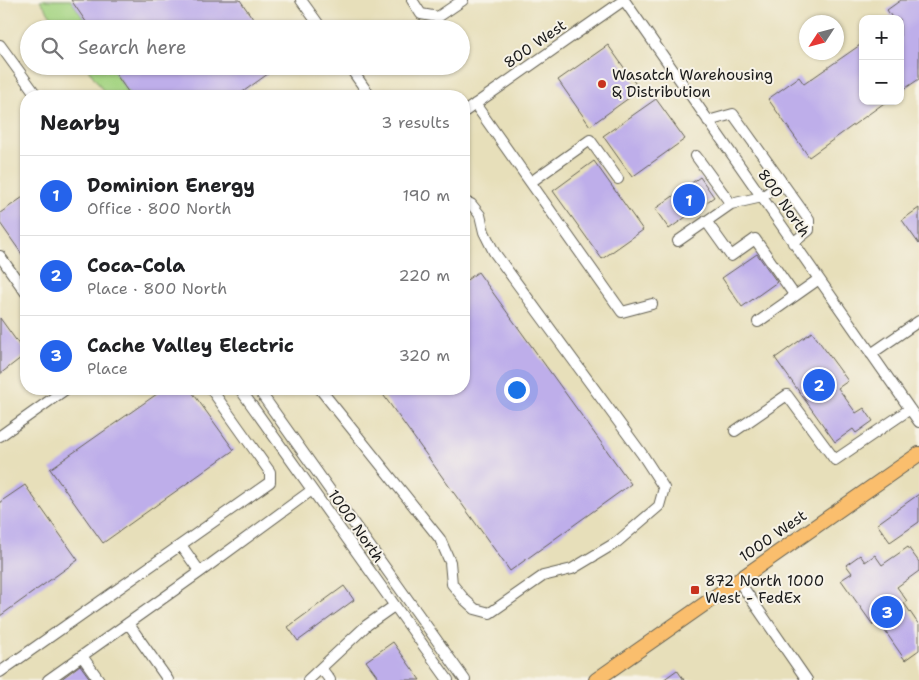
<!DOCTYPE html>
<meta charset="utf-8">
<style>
:root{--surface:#fff;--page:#f6f6f6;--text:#202124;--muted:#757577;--line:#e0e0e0;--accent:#2563eb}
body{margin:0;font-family:"Shantell Sans",sans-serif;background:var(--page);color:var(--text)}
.controls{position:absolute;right:15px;top:15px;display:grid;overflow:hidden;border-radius:10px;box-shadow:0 1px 4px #0004}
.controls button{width:45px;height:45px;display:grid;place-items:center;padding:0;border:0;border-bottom:1px solid var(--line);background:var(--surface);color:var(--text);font:25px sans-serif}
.compass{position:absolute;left:799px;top:15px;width:45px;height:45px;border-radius:50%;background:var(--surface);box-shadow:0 1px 4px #0004;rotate:234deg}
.you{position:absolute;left:516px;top:389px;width:18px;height:18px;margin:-12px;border:4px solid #fff;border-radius:50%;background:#1a73e8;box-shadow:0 0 0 8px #1a73e833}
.badge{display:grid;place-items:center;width:32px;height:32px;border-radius:50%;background:var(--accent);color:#fff;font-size:16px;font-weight:700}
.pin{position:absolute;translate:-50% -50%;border:2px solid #fff;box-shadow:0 1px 5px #0006}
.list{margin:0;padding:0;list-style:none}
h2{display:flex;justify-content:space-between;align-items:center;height:65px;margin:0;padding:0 20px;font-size:21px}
h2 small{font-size:16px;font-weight:400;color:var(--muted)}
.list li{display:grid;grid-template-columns:32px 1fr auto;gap:15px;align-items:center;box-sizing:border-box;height:80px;padding:0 20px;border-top:1px solid var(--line)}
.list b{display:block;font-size:19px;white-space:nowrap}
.list p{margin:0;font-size:16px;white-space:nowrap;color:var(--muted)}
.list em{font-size:16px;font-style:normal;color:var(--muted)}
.icon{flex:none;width:28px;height:28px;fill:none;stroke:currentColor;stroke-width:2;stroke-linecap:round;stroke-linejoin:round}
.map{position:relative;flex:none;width:919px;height:680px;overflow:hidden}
.search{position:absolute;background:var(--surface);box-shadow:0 1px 4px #0004;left:20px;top:20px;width:450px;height:55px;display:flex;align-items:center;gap:12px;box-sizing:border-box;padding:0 18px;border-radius:28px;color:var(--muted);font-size:19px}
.panel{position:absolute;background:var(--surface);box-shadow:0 1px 4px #0004;left:20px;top:90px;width:450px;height:305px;border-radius:20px}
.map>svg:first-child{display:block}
</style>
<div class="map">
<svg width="919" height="680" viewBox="0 0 919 680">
<rect width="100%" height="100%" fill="#f7f3e8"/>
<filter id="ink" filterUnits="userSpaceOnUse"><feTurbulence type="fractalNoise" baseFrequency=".02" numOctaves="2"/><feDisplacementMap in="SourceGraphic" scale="10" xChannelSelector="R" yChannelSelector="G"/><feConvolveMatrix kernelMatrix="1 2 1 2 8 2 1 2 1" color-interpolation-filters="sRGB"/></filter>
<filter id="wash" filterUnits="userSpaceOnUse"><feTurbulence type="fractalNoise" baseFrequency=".0096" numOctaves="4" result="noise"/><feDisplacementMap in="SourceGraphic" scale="20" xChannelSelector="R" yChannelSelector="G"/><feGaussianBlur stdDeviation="1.12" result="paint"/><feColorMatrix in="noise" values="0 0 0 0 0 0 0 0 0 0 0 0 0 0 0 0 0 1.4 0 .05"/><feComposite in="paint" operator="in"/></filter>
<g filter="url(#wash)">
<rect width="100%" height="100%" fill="#e7dfba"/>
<path fill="#a4d482" stroke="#60784f" d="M 40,0 L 71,0 L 91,29 L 60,29 Z
M 86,66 L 110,66 L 131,96 L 107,96 Z"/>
<g id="blocks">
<path fill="#beaeea" d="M 71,0 L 240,0 L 260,29 L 91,29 Z
M 901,0 L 919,0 L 919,79 L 900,92 L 900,19 L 893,19 L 887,10 Z
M 863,43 L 863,101 L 887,101 L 809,157 L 768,99 L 799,77 L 804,84 Z
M 608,45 L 640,90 L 590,126 L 558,80 Z
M 110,66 L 279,66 L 237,96 L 131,96 Z
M 656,99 L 685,139 L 632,177 L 603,136 Z
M 594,161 L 643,230 L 602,259 L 553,191 Z
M 700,177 L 714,197 L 669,229 L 655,209 Z
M 26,195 L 26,260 L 0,223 L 0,213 Z
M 919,208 L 919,244 L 902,220 Z
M 757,254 L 777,282 L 742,307 L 722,278 Z
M 478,272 L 631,484 L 510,571 L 379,389 L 464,389 L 464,282 Z
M 0,318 L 26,354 L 0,374 Z
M 812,332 L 848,381 L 838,388 L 856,413 L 864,408 L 873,421 L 856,433 L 853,429 L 835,442 L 775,358 Z
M 164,389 L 190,389 L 234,450 L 103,543 L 50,469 Z
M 25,485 L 78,560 L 0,616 L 0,502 Z
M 919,494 L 919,522 L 890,542 L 877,524 Z
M 908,547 L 919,562 L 919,571 L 897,587 L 907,601 L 904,603 L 919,625 L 919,650 L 905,660 L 878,621 L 873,625 L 841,580 L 852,573 L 846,565 L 860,555 L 865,562 L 875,555 L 882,565 Z
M 344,586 L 354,600 L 298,641 L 288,627 Z
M 393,642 L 420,680 L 380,680 L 366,661 Z
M 80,665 L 91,680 L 60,680 Z
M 677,670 L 684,680 L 663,680 Z"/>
</g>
</g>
<g filter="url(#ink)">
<use href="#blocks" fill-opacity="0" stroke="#636053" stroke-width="1"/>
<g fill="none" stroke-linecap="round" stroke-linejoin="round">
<defs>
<path id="minor" d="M 301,0 L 322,29
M 412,0 L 421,14 L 438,17 L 463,0
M 624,0 L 919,422
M 0,45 L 37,96
M 349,66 L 370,96
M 475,104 L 622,312 L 652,304
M 464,112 L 624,0
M 708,121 L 733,114 L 809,220 L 809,230 L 793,243
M 696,156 L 731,204
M 531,182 L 590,140 L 618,179
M 706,221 L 731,256 L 755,239 L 795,296
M 678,241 L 731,204 L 762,197 L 782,183
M 0,256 L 26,293
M 758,322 L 819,279
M 871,354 L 919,321
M 240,389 L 448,680
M 258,389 L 465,680
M 320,389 L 440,539 L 450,562 L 452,584 L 465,600 L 475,609 L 490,613 L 543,576 L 572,569 L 617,542 L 659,506 L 664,488 L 642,454 L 494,252 L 484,232 L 480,215 L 471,204 L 464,202
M 735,431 L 787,395 L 835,460 L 910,409
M 0,436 L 66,389
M 181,545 L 200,572
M 738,580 L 807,680
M 128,623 L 168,680
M 82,656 L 99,680
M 321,668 L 330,680
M 0,672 L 270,482 L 270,472 L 211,389
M 48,680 L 200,572 L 312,490
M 308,680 L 367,625 L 394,606"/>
<path id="major" d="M 596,680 L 919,454"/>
</defs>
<use href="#minor" stroke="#636053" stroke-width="12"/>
<use href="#major" stroke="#636053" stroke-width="16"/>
<use href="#minor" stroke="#fff" stroke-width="10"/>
<use href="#major" stroke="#fabe6d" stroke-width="14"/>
</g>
</g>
<g fill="#c8321e" stroke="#f7f3e8" stroke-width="2">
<circle cx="602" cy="84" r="5"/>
<rect x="690" y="585" width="10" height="10" rx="2.5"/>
</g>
<g text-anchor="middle" stroke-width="4" stroke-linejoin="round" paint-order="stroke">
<g font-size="15" fill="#1c1c1c" stroke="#f7f3e8">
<text transform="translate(535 44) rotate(-35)" y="5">800 West</text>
<text transform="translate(784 203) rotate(55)" y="5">800 North</text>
<text transform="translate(356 526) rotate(55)" y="5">1000 North</text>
<text transform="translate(773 536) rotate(-35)" y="5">1000 West</text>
</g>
<g font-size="15" fill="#1c1c1c" stroke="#f7f3e8" text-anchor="start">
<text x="612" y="80">Wasatch Warehousing<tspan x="612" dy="17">&amp; Distribution</tspan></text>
<text x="705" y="586">872 North 1000<tspan x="705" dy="17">West - FedEx</tspan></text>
</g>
</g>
</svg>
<div class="controls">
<button>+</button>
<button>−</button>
</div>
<svg class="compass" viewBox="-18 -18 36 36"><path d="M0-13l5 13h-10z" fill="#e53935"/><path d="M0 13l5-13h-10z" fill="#757577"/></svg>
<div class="you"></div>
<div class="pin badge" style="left:689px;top:200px">1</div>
<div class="pin badge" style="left:819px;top:385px">2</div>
<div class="pin badge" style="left:887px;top:612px">3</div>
<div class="search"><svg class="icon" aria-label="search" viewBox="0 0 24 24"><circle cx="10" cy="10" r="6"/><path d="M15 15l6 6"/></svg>Search here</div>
<section class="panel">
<h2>Nearby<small>3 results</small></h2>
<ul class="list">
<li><span class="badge">1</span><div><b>Dominion Energy</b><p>Office · 800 North</p></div><em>190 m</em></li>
<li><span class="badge">2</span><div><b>Coca-Cola</b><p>Place · 800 North</p></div><em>220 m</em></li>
<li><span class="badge">3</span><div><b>Cache Valley Electric</b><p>Place</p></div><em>320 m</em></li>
</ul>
</section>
</div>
